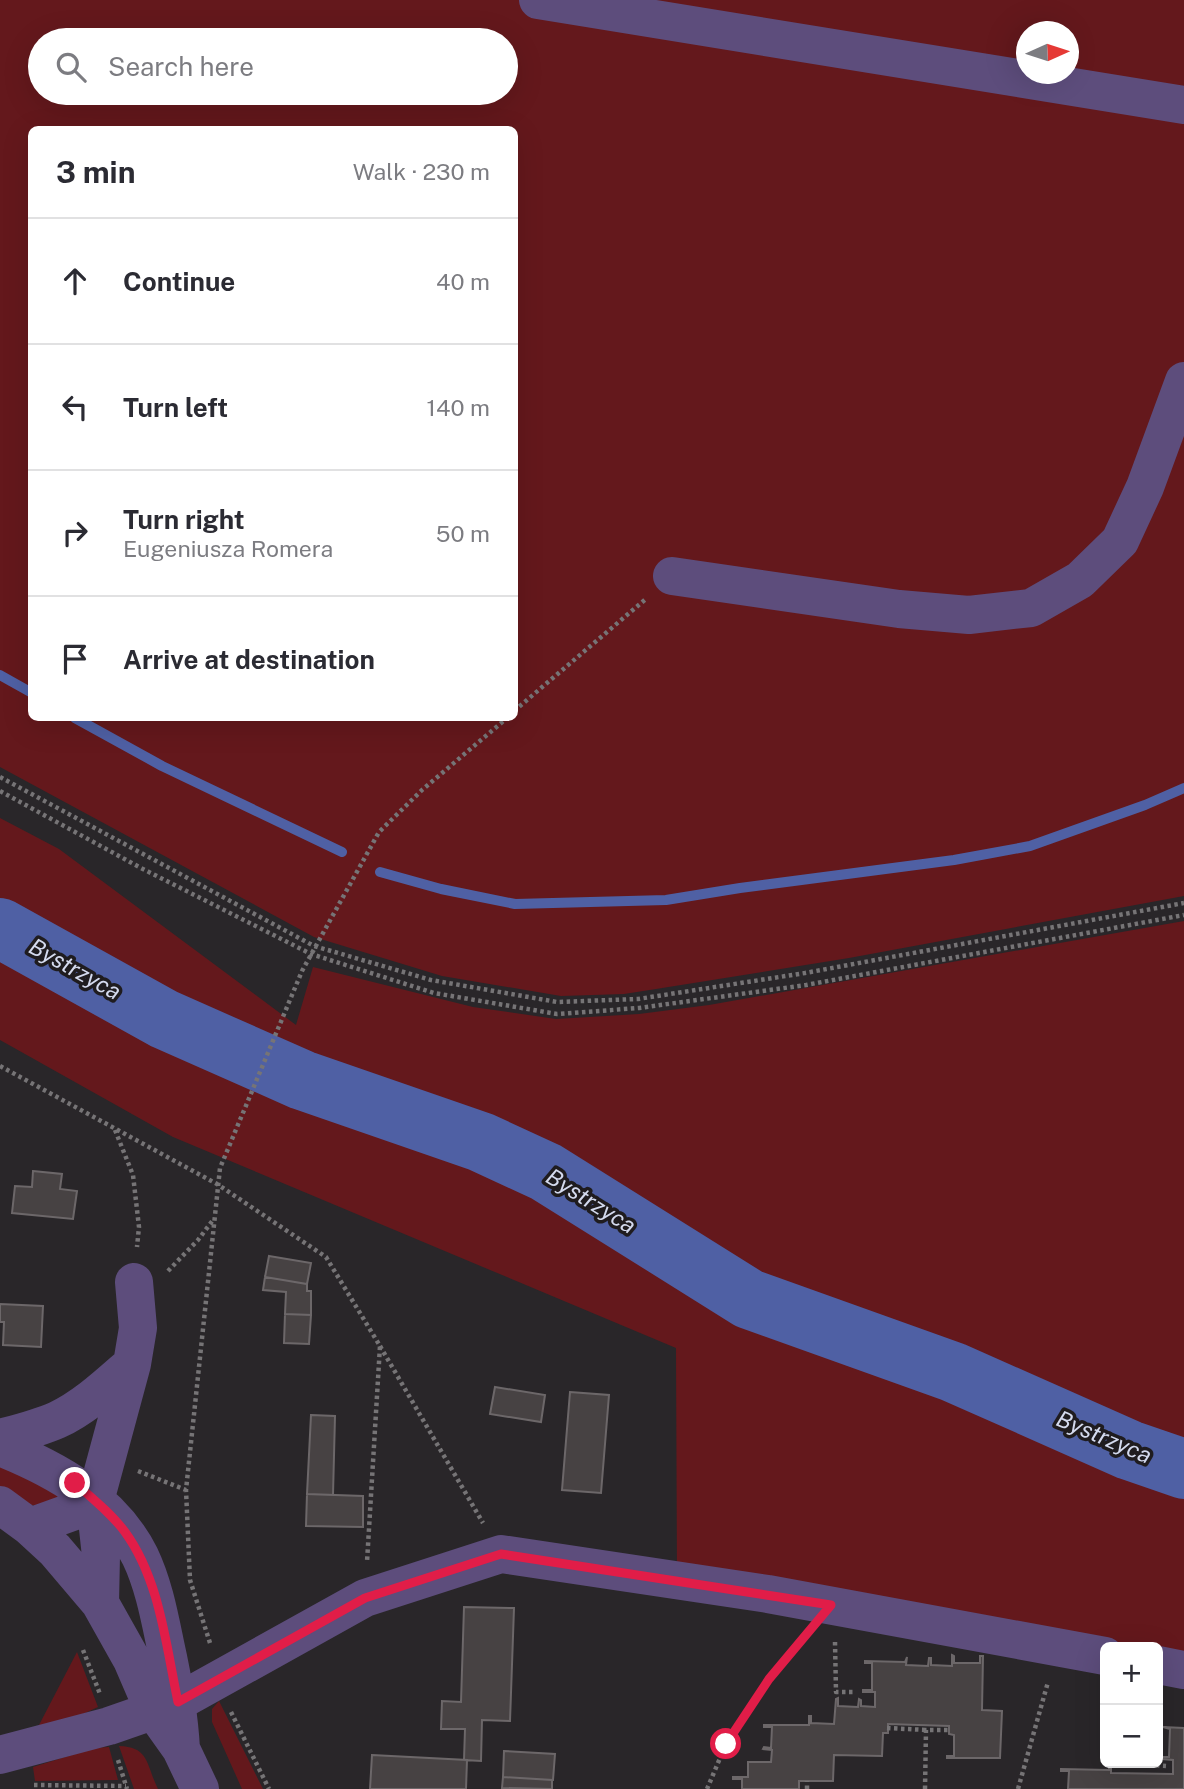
<!DOCTYPE html>
<meta charset="utf-8">
<style>
:root{--surface:#fff;--page:#f7f7f7;--text:#2b2b33;--muted:#7c7c81;--line:#e1e1e2}
body{margin:0;font-family:"Public Sans",sans-serif;background:var(--page);color:var(--text)}
.controls{position:absolute;right:21px;bottom:21px;display:grid;overflow:hidden;border-radius:10px;box-shadow:0 7px 28px #0002}
.controls button{width:63px;height:63px;display:grid;place-items:center;padding:0;border:0;border-bottom:2px solid var(--line);background:var(--surface);color:var(--text);font:35px sans-serif}
.compass{position:absolute;left:1016px;top:21px;width:63px;height:63px;border-radius:50%;background:var(--surface);box-shadow:0 7px 28px #0002;rotate:87deg}
.stop{position:absolute;width:21px;height:21px;margin:-16px;border:5px solid #e11d48;border-radius:50%;background:#fff}
.stop.end{background:#e11d48;border-color:#fff;box-shadow:0 2px 7px #0008}
.list{margin:0;padding:0;list-style:none}
h2{display:flex;justify-content:space-between;align-items:center;height:91px;margin:0;padding:0 28px;font-size:30px}
h2 small{font-size:23px;font-weight:400;color:var(--muted)}
.list li{display:grid;grid-template-columns:46px 1fr auto;gap:21px;align-items:center;box-sizing:border-box;height:126px;padding:0 28px;border-top:2px solid var(--line)}
.list b{display:block;font-size:26px;white-space:nowrap}
.list p{margin:0;font-size:23px;white-space:nowrap;color:var(--muted)}
.list em{font-size:23px;font-style:normal;color:var(--muted)}
.icon{flex:none;width:38px;height:38px;fill:none;stroke:currentColor;stroke-width:2;stroke-linecap:round;stroke-linejoin:round}
.map{position:relative;flex:none;width:1184px;height:1789px;overflow:hidden}
.search{position:absolute;background:var(--surface);box-shadow:0 7px 28px #0002;left:28px;top:28px;width:490px;height:77px;display:flex;align-items:center;gap:18px;box-sizing:border-box;padding:0 24px;border-radius:38px;color:var(--muted);font-size:26px}
.panel{position:absolute;background:var(--surface);box-shadow:0 7px 28px #0002;left:28px;top:126px;width:490px;height:595px;border-radius:10px}
.map>svg:first-child{display:block}
</style>
<div class="map">
<svg width="1184" height="1789" viewBox="0 0 1184 1789">
<rect width="100%" height="100%" fill="#292629"/>
<path fill="#64181c" fill-rule="evenodd" d="M 0,0 L 1184,0 L 1184,896 L 849,958 L 656,989 L 624,994 L 561,996 L 442,976 L 314,937 L 0,767 ZM 1026,32 L 1068,32 L 1068,74 L 1026,74 ZM 40,40 L 506,40 L 506,93 L 40,93 ZM 32,130 L 514,130 L 514,718 L 32,718 Z
M 0,818 L 59,849 L 296,1025 L 313,967 L 473,1007 L 556,1019 L 639,1014 L 709,1005 L 1184,921 L 1184,1673 L 1158,1647 L 1105,1647 L 677,1580 L 676,1348 L 173,1137 L 0,1040 Z
M 0,1464 L 62,1495 L 52,1507 L 30,1505 L 0,1487 Z
M 77,1652 L 98,1707 L 83,1714 L 38,1727 Z
M 219,1701 L 263,1789 L 242,1789 L 212,1722 L 212,1709 Z
M 119,1746 C 150,1747 146,1765 158,1789 L 134,1789 Z
M 109,1747 L 118,1780 L 35,1781 L 33,1767 L 94,1748 Z"/>
<g fill="none" stroke-linecap="round" stroke-linejoin="round">
<path stroke="#4f60a4" stroke-width="10" d="M 0,675 L 32,693
M 75,718 L 162,766 L 342,852
M 380,872 L 441,889 L 515,904 L 666,900 L 740,888 L 954,860 L 1030,846 L 1145,805 L 1184,788"/>
<path stroke="#4f60a4" stroke-width="60" d="M 0,928 L 164,1019 L 302,1080 L 481,1142 L 546,1172 L 749,1299 L 953,1372 L 1129,1450 L 1184,1469"/>
</g>
<path fill="#474243" stroke="#6c6769" stroke-width="2" d="M 33,1171 L 62,1174 L 60,1189 L 77,1191 L 73,1219 L 12,1213 L 15,1186 L 32,1187 Z
M 269,1256 L 311,1263 L 307,1284 L 265,1277 Z
M 265,1277 L 307,1284 L 307,1291 L 311,1291 L 311,1315 L 285,1314 L 286,1292 L 263,1290 Z
M 0,1304 L 43,1306 L 41,1347 L 3,1345 L 4,1322 L 0,1322 Z
M 285,1314 L 311,1315 L 309,1344 L 284,1343 Z
M 495,1387 L 545,1395 L 541,1422 L 490,1414 Z
M 570,1392 L 609,1395 L 601,1493 L 562,1490 Z
M 311,1415 L 335,1416 L 333,1495 L 307,1494 Z
M 307,1494 L 363,1496 L 363,1527 L 306,1526 Z
M 464,1607 L 514,1608 L 510,1721 L 482,1720 L 481,1761 L 464,1760 L 465,1729 L 441,1729 L 442,1701 L 461,1702 Z
M 952,1655 L 954,1656 L 954,1663 L 980,1663 L 980,1656 L 983,1656 L 982,1710 L 1002,1711 L 1000,1758 L 947,1758 L 947,1756 L 954,1756 L 954,1735 L 949,1734 L 949,1726 L 888,1724 L 888,1733 L 883,1733 L 882,1756 L 834,1755 L 833,1781 L 799,1781 L 799,1789 L 742,1789 L 742,1779 L 733,1779 L 733,1777 L 748,1777 L 748,1762 L 771,1762 L 772,1750 L 763,1749 L 764,1747 L 771,1748 L 772,1727 L 764,1727 L 764,1725 L 809,1725 L 809,1716 L 811,1716 L 811,1723 L 834,1724 L 836,1699 L 838,1698 L 838,1706 L 858,1707 L 859,1699 L 861,1700 L 861,1706 L 875,1707 L 875,1692 L 863,1692 L 863,1690 L 872,1690 L 872,1663 L 865,1663 L 865,1661 L 905,1662 L 907,1657 L 906,1665 L 928,1666 L 929,1658 L 931,1658 L 931,1665 L 952,1666 Z
M 1163,1727 L 1184,1728 L 1184,1789 L 1068,1789 L 1069,1771 L 1061,1771 L 1061,1769 L 1109,1770 L 1109,1766 L 1111,1766 L 1111,1773 L 1173,1774 L 1173,1760 L 1162,1759 L 1162,1757 L 1169,1757 L 1170,1729 Z
M 504,1751 L 555,1754 L 553,1780 L 503,1777 Z
M 372,1755 L 467,1760 L 466,1789 L 370,1789 Z
M 503,1777 L 552,1780 L 552,1789 L 502,1788 Z"/>
<g fill="none" stroke-linecap="round" stroke-linejoin="round">
<path stroke="#767476" stroke-width="4.5" stroke-dasharray="3.5 3.5" stroke-linecap="butt" d="M 514,711 L 647,598
M 0,777 L 314,946 L 431,980 L 557,1002 L 638,999 L 805,973 L 1184,903
M 0,791 L 141,868 L 311,954 L 434,993 L 557,1014 L 639,1008 L 806,985 L 1184,915
M 0,1066 L 217,1184 L 326,1257 L 380,1346 L 367,1562
M 115,1130 L 133,1175 L 139,1227 L 137,1247
M 168,1271 L 198,1240 L 213,1220
M 380,1346 L 483,1523
M 138,1471 L 186,1490
M 835,1642 L 836,1692 L 854,1692
M 210,1643 L 190,1580 L 186,1490 L 220,1168 L 302,971 L 379,832 L 422,790 L 507,718
M 83,1650 L 100,1694
M 231,1712 L 269,1789
M 887,1728 L 926,1730
M 118,1760 L 127,1789
M 1151,1763 L 1151,1765 L 1166,1766
M 34,1785 L 126,1786
M 707,1789 L 726,1744 L 769,1679 L 805,1636
M 807,1789 L 807,1781
M 925,1789 L 926,1730 L 949,1730
M 1018,1789 L 1048,1682"/>
<path stroke="#5d4d7c" stroke-width="38" d="M 538,0 L 1184,105
M 672,576 L 899,609 L 969,615 L 1031,608 L 1080,580 L 1120,541 L 1145,487 L 1184,381
M 0,1438 C 19,1433 39,1428 57,1420 C 85,1407 109,1384 132,1364
M 0,1447 C 55,1469 112,1500 140,1556 C 153,1583 159,1614 165,1643 C 173,1679 179,1712 181,1749
M 0,1505 L 30,1527 L 55,1550 L 100,1603 L 132,1660 L 154,1711 L 181,1749 L 200,1789
M 30,1527 L 80,1509 L 95,1501
M 100,1603 L 101,1556 L 95,1501 L 132,1364 L 138,1328 L 134,1282
M 1158,1665 L 1184,1670
M 0,1755 L 109,1726 L 178,1702 L 365,1598 L 501,1554 L 768,1594 L 1105,1656"/>
</g>
<g fill="none" stroke-linecap="round" stroke-linejoin="round">
<path stroke="#e11d48" stroke-width="9" d="M 75,1483 C 92,1498 112,1514 125,1532 C 160,1580 166,1646 178,1702 L 365,1598 L 501,1554 L 831,1605 L 769,1679 L 726,1744"/>
</g>
<g text-anchor="middle" stroke-width="7" stroke-linejoin="round" paint-order="stroke">
<g font-size="23" font-style="italic" fill="#d4daee" stroke="#1f1c1f">
<text transform="translate(75 969) rotate(29)" y="8">Bystrzyca</text>
<text transform="translate(591 1201) rotate(32)" y="8">Bystrzyca</text>
<text transform="translate(1104 1437) rotate(23)" y="8">Bystrzyca</text>
</g>
</g>
</svg>
<div class="controls">
<button>+</button>
<button>−</button>
</div>
<svg class="compass" viewBox="-18 -18 36 36"><path d="M0-13l5 13h-10z" fill="#e53935"/><path d="M0 13l5-13h-10z" fill="#7c7c81"/></svg>
<div class="stop" style="left:726px;top:1744px"></div>
<div class="stop end" style="left:75px;top:1483px"></div>
<div class="search"><svg class="icon" aria-label="search" viewBox="0 0 24 24"><circle cx="10" cy="10" r="6"/><path d="M15 15l6 6"/></svg>Search here</div>
<section class="panel">
<h2>3 min<small>Walk · 230 m</small></h2>
<ul class="list">
<li><svg class="icon" aria-label="ahead" viewBox="0 0 24 24"><path d="M12 20V5M6 11l6-6 6 6"/></svg><div><b>Continue</b></div><em>40 m</em></li>
<li><svg class="icon" aria-label="left" viewBox="0 0 24 24"><path d="M17 20v-9H6M10 6l-5 5 5 5"/></svg><div><b>Turn left</b></div><em>140 m</em></li>
<li><svg class="icon" aria-label="right" viewBox="0 0 24 24"><path d="M7 20v-9h11M14 6l5 5-5 5"/></svg><div><b>Turn right</b><p>Eugeniusza Romera</p></div><em>50 m</em></li>
<li><svg class="icon" aria-label="arrive" viewBox="0 0 24 24"><path d="M6 21V4h12l-3 4 3 4H6"/></svg><div><b>Arrive at destination</b></div></li>
</ul>
</section>
</div>
